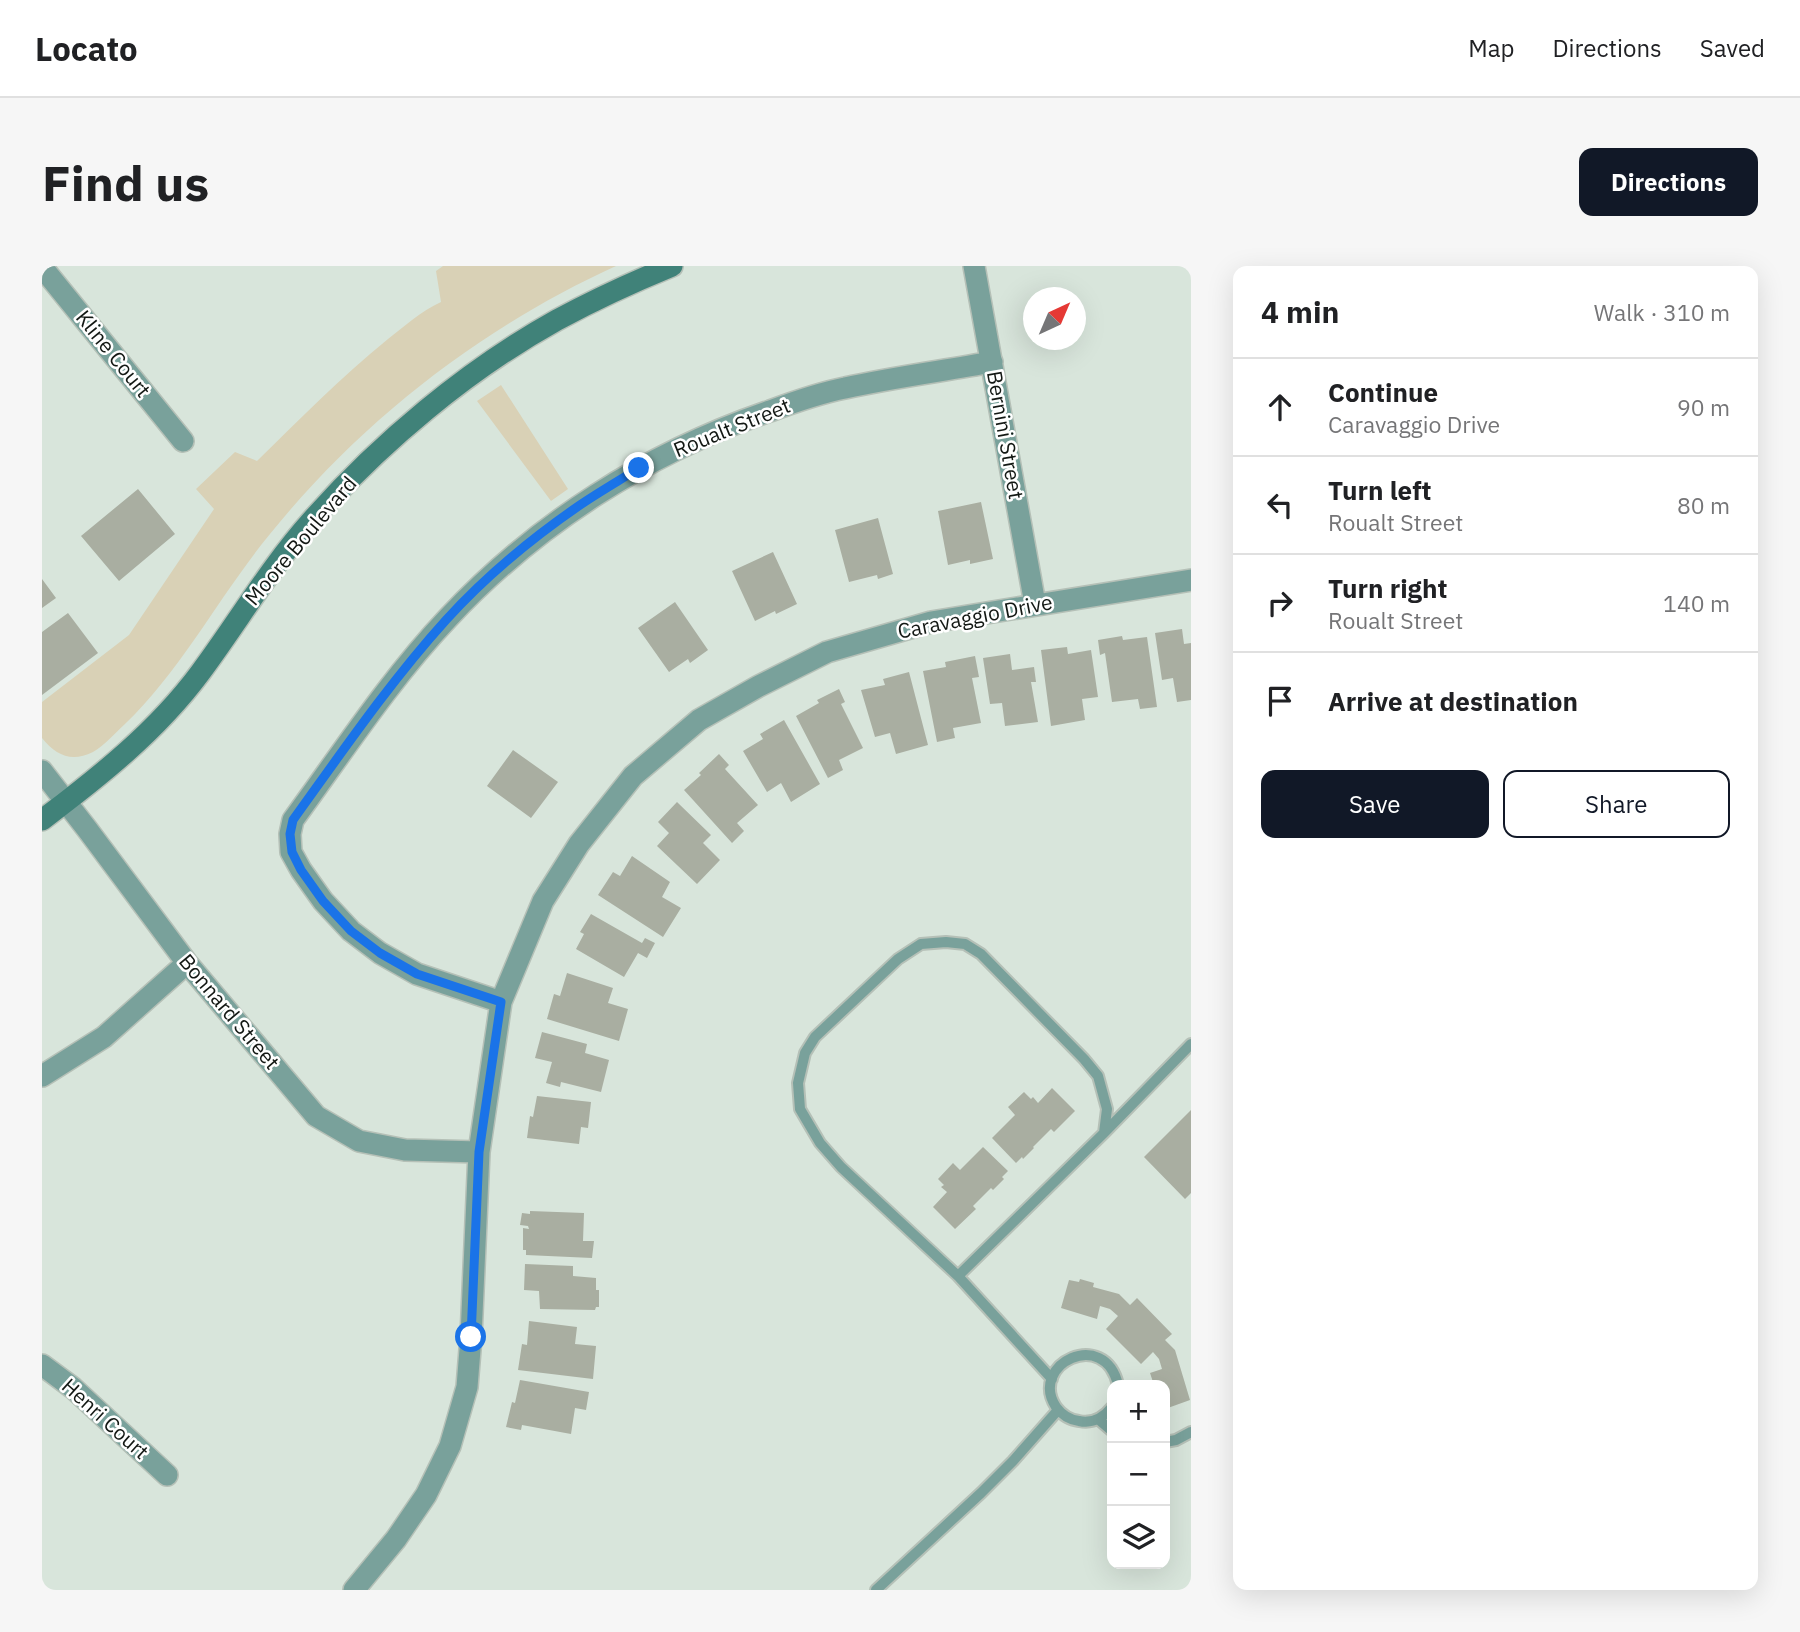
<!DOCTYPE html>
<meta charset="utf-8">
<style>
:root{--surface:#fff;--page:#f6f6f6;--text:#202124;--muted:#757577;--line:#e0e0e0;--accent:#111827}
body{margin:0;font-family:"IBM Plex Sans",sans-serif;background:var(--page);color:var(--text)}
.controls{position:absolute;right:21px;bottom:21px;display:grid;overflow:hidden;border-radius:14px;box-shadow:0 7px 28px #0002}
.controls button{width:63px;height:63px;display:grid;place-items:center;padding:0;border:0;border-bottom:2px solid var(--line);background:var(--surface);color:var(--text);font:35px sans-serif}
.compass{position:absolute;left:981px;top:21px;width:63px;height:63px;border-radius:50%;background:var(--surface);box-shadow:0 7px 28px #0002;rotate:44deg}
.stop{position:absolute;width:21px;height:21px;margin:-16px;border:5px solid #1a73e8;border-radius:50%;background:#fff}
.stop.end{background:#1a73e8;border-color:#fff;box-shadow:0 2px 7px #0008}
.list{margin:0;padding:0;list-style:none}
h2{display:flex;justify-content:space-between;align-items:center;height:91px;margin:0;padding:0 28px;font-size:30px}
h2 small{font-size:23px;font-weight:400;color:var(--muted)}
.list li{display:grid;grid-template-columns:46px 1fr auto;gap:21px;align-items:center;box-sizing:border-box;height:98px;padding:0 28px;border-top:2px solid var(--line)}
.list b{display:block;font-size:26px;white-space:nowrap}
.list p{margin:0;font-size:23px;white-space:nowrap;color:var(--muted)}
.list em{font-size:23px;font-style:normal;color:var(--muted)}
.actions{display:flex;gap:14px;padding:21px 28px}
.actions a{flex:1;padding:16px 0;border:2px solid var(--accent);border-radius:14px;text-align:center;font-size:24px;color:var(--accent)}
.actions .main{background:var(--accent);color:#fff}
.icon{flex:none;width:38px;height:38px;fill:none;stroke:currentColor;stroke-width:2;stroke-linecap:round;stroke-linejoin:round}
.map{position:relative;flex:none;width:1149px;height:1324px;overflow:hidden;border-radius:14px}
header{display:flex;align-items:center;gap:42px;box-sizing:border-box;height:98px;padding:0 35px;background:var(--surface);border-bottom:2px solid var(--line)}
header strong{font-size:33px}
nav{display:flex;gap:38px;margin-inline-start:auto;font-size:24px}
.intro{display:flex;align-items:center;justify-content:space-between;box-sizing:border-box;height:168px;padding:0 42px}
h1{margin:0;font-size:49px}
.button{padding:18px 32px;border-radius:14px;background:var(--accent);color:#fff;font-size:24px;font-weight:700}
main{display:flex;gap:42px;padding:0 42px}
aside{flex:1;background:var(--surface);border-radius:14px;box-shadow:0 7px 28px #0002}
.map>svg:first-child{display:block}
</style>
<header>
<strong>Locato</strong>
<nav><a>Map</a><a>Directions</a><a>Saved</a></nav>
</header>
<div class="intro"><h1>Find us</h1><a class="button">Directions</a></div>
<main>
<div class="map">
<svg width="1149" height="1324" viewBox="0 0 1149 1324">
<rect width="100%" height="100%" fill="#d8e5db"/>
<path fill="#d9d1b6" d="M 401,0 L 574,0 C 440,61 320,154 228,268 C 177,330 141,402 83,458 C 73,467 63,479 51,486 C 29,497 14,489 0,472 L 0,436 L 87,369 L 172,243 L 154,223 L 193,186 L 215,195 C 258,153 299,111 346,73 C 363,60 379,45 399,36 L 394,5 Z
M 459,119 L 526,223 L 509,235 L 435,135 Z"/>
<path fill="#a9aea1" d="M 96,223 L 133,268 L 77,315 L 39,270 Z
M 939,236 L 951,293 L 928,298 L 928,294 L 906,299 L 896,245 Z
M 836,252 L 851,308 L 836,313 L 835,309 L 807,316 L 793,264 Z
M 731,286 L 755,338 L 734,348 L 733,345 L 713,355 L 690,305 Z
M 0,313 L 14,332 L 0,342 Z
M 633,336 L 666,384 L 648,397 L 646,393 L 627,406 L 596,362 Z
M 26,347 L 56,387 L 0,429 L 0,366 Z
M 1140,363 L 1142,378 L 1149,377 L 1149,434 L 1135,436 L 1131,412 L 1120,414 L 1113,367 Z
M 1080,370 L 1081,374 L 1105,371 L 1115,441 L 1098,443 L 1096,433 L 1070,436 L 1063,387 L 1058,389 L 1056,374 Z
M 1025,381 L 1026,388 L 1049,384 L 1056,431 L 1040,433 L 1043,454 L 1009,460 L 999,384 Z
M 968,388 L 970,404 L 992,401 L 994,416 L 989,416 L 996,456 L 963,460 L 960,437 L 948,438 L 941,392 Z
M 933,390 L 937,411 L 930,412 L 939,457 L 911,462 L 913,472 L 895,476 L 881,405 L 904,401 L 903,396 Z
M 867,406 L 886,479 L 854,488 L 848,467 L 833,471 L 819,424 L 843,419 L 841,413 Z
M 797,423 L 803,436 L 799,438 L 821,482 L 797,494 L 801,504 L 786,512 L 754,450 L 777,437 L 775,434 Z
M 742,454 L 778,518 L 749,536 L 739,517 L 725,526 L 701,485 L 721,473 L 718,468 Z
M 471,484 L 516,516 L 489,552 L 445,520 Z
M 677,488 L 687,499 L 683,503 L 716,539 L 695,557 L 702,565 L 690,577 L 642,524 L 659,509 L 657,507 Z
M 635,536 L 669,569 L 661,577 L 678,594 L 655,618 L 615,580 L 627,567 L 616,556 Z
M 590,590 L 628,616 L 620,631 L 639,642 L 621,671 L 556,629 L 571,606 L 578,610 Z
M 549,648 L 600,677 L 603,672 L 613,677 L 605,692 L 596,687 L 582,711 L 534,683 L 542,668 L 538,666 Z
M 525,707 L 571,722 L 566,737 L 586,743 L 577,775 L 505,753 L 512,728 L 518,730 Z
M 500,766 L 545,778 L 543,787 L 567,794 L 559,826 L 519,816 L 518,821 L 504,817 L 510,796 L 493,792 Z
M 1010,822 L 1033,845 L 1012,866 L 1009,863 L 991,881 L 992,882 L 981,893 L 980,891 L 974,897 L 950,872 L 973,849 L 966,841 L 982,826 L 989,833 L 991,831 L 996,837 Z
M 495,830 L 549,836 L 546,862 L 539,861 L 537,878 L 485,872 L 488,850 L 491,851 Z
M 1149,844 L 1149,927 L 1143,933 L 1102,891 Z
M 941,881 L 966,905 L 960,911 L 962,913 L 951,924 L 949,922 L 931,940 L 934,943 L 913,963 L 891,941 L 905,926 L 899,921 L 902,919 L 896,913 L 911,897 L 918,904 Z
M 488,945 L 542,947 L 541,975 L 552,975 L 550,992 L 484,989 L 484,984 L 481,984 L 481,962 L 487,963 L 486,960 L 478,959 L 480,947 L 488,948 Z
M 483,998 L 531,1000 L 531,1010 L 554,1012 L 554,1024 L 557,1024 L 557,1041 L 554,1041 L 553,1044 L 498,1043 L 497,1025 L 482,1024 Z
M 1038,1013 L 1052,1017 L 1051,1021 L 1077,1028 L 1088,1039 L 1095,1032 L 1130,1068 L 1123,1074 L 1133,1084 L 1148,1134 L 1123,1143 L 1123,1119 L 1112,1119 L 1108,1107 L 1120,1103 L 1117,1093 L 1111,1086 L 1099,1098 L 1064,1063 L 1076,1050 L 1068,1043 L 1058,1040 L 1055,1053 L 1019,1042 L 1027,1014 L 1037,1016 Z
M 487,1055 L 535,1061 L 533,1078 L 554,1080 L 551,1113 L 476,1104 L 480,1078 L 485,1079 Z
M 478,1114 L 547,1126 L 544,1144 L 533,1142 L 529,1168 L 480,1159 L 479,1164 L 464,1161 L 470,1136 L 473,1137 Z"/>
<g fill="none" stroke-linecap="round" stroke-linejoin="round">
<defs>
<path id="lane" d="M 916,1010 L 1062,867 L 1149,778
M 1010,1113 L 916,1010 L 799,901 L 778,877 L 758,843 L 756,817 L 763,787 L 773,771 L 856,693 L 879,678 L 904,676 L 923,678 L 939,688 L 1042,793 L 1056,810 L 1065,843 L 1062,867
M 1070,1141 C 1062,1151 1051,1158 1037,1155 C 1028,1154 1020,1149 1014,1141 C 986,1098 1063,1061 1076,1119
M 1056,1153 L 1070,1165
M 1123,1176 L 1134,1174 L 1149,1166
M 834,1324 L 939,1227 L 971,1195 L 1016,1144"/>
<path id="street" d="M 932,0 L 993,338
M 0,1 L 141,175
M 0,505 L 45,563 L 145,697 L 274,850 L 317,875 L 363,884 L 437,886
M 459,736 L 375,708 L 338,687 L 309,665 L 281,635 L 259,604 L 249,586 L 248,568 L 251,554 C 300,487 349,412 406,352 C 494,258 605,187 728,145 C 752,136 778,127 803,122 C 852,111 901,105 950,96
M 0,810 L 62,771 L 145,697
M 0,1099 L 31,1122 L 125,1209
M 312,1324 L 354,1273 L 384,1229 L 408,1180 L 425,1121 L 429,1071 L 437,886 L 459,736 L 501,635 L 537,578 L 591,510 L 657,454 L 717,420 L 785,386 L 889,356 L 1149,314"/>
<path id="secondary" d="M 0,554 C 57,511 115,465 158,407 C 196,356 228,301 270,254 C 338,177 425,104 515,54 C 552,34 591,16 630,0"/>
</defs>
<use href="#lane" stroke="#b5c0b7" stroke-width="14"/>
<use href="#street" stroke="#b5c0b7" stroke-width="24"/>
<use href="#secondary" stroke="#b5c0b7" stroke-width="24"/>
<use href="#lane" stroke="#79a19b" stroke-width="10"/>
<use href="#street" stroke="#79a19b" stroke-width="21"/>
<use href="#secondary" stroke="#408279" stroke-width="21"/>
</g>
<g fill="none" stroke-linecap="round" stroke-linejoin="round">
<path stroke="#1a73e8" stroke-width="9" d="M 429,1071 L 437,886 L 459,736 L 375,708 L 338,687 L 309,665 L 281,635 L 259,604 L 250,586 L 248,568 L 251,554 C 300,486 348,416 404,354 C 443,311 490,272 538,239 C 557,226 578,214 597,202"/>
</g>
<g text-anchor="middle" stroke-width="5" stroke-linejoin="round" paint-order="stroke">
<g font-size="21" fill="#131814" stroke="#fff">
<text transform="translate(71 88) rotate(51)" y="7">Kline Court</text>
<text transform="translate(690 162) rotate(-22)" y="7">Roualt Street</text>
<text transform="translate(963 169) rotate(80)" y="7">Bernini Street</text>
<text transform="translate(259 275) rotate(-50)" y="7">Moore Boulevard</text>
<text transform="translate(933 351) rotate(-11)" y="7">Caravaggio Drive</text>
<text transform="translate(187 746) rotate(50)" y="7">Bonnard Street</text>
<text transform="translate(63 1153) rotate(42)" y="7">Henri Court</text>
</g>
</g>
</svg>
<div class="controls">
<button>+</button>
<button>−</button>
<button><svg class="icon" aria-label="layers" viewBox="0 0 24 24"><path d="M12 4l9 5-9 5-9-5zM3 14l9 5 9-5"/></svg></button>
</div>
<svg class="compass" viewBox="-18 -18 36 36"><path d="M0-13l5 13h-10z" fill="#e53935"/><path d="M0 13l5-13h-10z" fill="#757577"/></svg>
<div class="stop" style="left:429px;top:1071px"></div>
<div class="stop end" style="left:597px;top:202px"></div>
</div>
<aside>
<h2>4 min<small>Walk · 310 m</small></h2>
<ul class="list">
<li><svg class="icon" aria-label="ahead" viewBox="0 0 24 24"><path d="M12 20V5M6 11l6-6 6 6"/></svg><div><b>Continue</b><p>Caravaggio Drive</p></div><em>90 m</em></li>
<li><svg class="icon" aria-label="left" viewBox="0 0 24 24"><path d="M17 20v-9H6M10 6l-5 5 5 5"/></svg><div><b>Turn left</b><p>Roualt Street</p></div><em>80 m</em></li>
<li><svg class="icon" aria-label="right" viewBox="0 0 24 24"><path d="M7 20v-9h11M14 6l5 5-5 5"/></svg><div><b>Turn right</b><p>Roualt Street</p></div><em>140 m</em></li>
<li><svg class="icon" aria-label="arrive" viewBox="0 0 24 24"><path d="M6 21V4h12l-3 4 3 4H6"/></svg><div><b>Arrive at destination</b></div></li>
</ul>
<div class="actions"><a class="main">Save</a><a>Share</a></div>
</aside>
</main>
